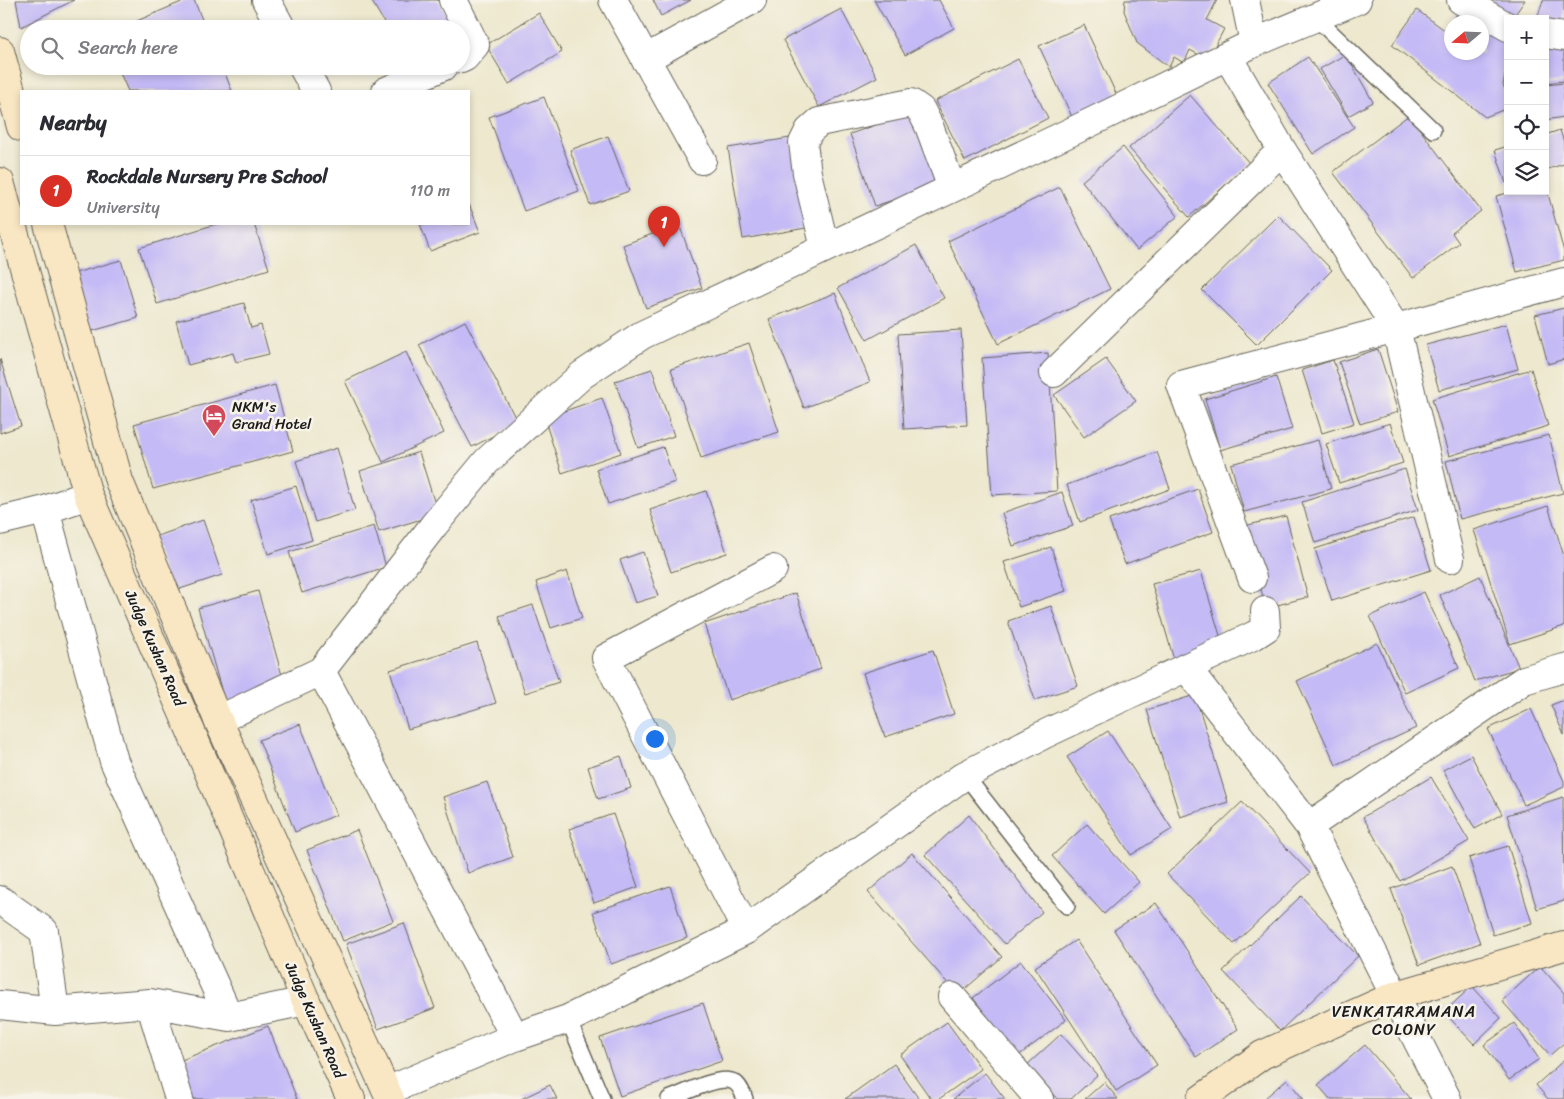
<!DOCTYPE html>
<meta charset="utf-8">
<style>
:root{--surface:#fff;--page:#f7f7f7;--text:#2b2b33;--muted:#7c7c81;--line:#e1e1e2;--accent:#d93025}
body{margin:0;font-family:Sriracha,sans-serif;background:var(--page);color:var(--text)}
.controls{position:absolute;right:15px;top:15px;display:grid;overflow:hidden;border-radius:0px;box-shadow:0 2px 8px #0003}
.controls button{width:45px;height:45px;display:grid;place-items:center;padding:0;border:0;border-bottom:1px solid var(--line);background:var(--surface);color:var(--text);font:25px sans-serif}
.compass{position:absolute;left:1444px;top:15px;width:45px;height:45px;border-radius:50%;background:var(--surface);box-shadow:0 2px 8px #0003;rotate:251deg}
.you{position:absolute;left:654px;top:738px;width:18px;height:18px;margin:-12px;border:4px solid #fff;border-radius:50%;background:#1a73e8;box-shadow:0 0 0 8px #1a73e833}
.badge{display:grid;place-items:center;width:32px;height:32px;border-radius:50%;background:var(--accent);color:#fff;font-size:16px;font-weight:700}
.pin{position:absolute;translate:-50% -41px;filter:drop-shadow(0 1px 2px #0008)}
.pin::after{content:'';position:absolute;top:26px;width:18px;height:15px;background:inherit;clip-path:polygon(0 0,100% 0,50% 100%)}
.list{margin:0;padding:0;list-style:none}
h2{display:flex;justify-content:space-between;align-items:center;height:65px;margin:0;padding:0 20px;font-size:21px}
h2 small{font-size:16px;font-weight:400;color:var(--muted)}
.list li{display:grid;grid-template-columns:32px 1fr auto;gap:15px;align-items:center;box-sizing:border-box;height:70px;padding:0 20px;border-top:1px solid var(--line)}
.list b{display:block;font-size:19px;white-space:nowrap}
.list p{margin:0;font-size:16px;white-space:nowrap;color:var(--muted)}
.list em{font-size:16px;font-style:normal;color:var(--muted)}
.icon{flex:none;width:28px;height:28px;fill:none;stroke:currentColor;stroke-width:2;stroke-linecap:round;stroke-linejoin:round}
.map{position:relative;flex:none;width:1564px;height:1099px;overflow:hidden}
.search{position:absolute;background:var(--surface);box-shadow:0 2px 8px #0003;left:20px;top:20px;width:450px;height:55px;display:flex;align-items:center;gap:12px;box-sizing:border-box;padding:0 18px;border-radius:28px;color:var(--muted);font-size:19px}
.panel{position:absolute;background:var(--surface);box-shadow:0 2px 8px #0003;left:20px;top:90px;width:450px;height:135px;border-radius:0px}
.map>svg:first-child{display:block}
</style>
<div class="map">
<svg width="1564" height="1099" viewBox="0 0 1564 1099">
<rect width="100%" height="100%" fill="#f7f3e8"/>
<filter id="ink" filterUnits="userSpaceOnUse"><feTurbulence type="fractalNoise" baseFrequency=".02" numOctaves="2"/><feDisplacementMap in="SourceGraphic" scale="10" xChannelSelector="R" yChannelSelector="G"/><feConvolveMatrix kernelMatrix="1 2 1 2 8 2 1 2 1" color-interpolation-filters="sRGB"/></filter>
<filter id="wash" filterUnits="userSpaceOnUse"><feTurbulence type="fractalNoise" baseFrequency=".0096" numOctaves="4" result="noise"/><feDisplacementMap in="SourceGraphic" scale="20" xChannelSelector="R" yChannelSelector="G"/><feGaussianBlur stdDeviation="1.12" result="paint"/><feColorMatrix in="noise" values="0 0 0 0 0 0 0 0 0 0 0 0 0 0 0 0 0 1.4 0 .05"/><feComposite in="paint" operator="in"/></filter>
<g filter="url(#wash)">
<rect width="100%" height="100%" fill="#ede8ce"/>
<g id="blocks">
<path fill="#c4baf6" d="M 16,0 L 74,0 L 21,27 Z
M 186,0 L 194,0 L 206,29 L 118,29 Z
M 371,0 L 438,0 L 455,29 L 388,29 Z
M 653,0 L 691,0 L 661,16 Z
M 874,0 L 939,0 L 954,28 L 905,55 Z
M 1125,0 L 1217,0 L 1207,20 L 1224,29 L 1208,60 L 1190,50 L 1184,63 L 1174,57 L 1169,67 L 1137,43 L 1124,11 Z
M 1478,0 L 1525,0 L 1512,19 Z
M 1543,0 L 1564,0 L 1564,30 L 1545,24 L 1545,19 L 1537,19 Z
M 1462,7 L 1508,37 L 1508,62 L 1503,85 L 1508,95 L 1508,108 L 1485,117 L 1392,45 L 1417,10 L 1446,31 L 1452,23 L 1452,52 L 1482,52 L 1482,22 L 1452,22 Z
M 841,9 L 877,77 L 819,107 L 783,40 Z
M 539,13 L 562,52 L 509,84 L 486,45 Z
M 1084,25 L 1118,98 L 1073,119 L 1039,46 Z
M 1564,46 L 1564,81 L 1545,83 L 1545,49 Z
M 1346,54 L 1373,102 L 1348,116 L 1320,69 Z
M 1308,57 L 1354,127 L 1313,154 L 1268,83 Z
M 1018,59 L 1048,118 L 965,161 L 935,101 Z
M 117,66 L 222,66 L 232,91 L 128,91 Z
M 1564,83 L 1564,117 L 1545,120 L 1545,85 Z
M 1190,95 L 1250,164 L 1189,217 L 1129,148 Z
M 544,97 L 579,191 L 524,211 L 489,117 Z
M 913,112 L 938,185 L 875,206 L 850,134 Z
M 1409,115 L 1481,211 L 1452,233 L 1459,243 L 1413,278 L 1333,172 Z
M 1560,130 L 1564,142 L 1564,164 L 1545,170 L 1545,135 Z
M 608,136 L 629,191 L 590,205 L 570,150 Z
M 790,138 L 806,228 L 743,239 L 728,148 Z
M 1508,146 L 1508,182 L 1506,183 L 1495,150 Z
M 1123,147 L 1178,216 L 1137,250 L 1082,181 Z
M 1545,183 L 1564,252 L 1564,260 L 1517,272 L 1496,196 L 1516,191 L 1545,191 Z
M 1060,187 L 1110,289 L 998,344 L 948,241 Z
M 469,204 L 480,232 L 430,251 L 420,224 L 469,224 Z
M 1278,215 L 1332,270 L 1257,345 L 1202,290 Z
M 216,224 L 254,224 L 269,269 L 157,304 L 139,248 Z
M 679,224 L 702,288 L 646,308 L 623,245 Z
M 916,245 L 944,298 L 867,340 L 838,288 Z
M 121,260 L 138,318 L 85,333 L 68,275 Z
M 835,293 L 870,382 L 804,408 L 769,319 Z
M 244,303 L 251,328 L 261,325 L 269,354 L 236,362 L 233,353 L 188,365 L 176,321 Z
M 1564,308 L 1564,359 L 1548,364 L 1535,315 Z
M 465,321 L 518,423 L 472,447 L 419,345 Z
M 1506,324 L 1518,369 L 1439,390 L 1426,345 Z
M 961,330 L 967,425 L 904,429 L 898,334 Z
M 749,343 L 779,432 L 701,458 L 671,369 Z
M 1378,349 L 1398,412 L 1360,424 L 1339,362 Z
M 406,352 L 444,433 L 383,462 L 345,381 Z
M 1048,353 L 1057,491 L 992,495 L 982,358 Z
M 0,359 L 21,426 L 0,433 Z
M 1106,359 L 1136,401 L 1084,437 L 1054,395 Z
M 1333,360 L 1354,423 L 1322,433 L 1302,370 Z
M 652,369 L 674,436 L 638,448 L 615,381 Z
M 1531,369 L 1548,426 L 1449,456 L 1432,399 Z
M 1276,377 L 1292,429 L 1220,450 L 1205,399 Z
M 275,385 L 293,451 L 153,489 L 134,424 Z
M 602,398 L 621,453 L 562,473 L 544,418 Z
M 1390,423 L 1403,463 L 1339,483 L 1326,444 Z
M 1549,435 L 1563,493 L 1460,519 L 1446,461 Z
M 1318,440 L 1331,489 L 1244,512 L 1231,464 Z
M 663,447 L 675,482 L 608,504 L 596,469 Z
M 337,448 L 355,510 L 315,522 L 296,461 Z
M 419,452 L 438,514 L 379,532 L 360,471 Z
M 1157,452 L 1170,489 L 1080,522 L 1067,485 Z
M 1405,469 L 1418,510 L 1315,543 L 1302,502 Z
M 296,486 L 312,540 L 268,554 L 251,500 Z
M 1198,489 L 1213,532 L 1125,564 L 1109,520 Z
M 706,491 L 727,553 L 671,572 L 650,510 Z
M 1062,492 L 1073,526 L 1013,546 L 1002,513 Z
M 1548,506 L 1564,556 L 1564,626 L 1510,644 L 1474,530 Z
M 1286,516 L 1308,597 L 1266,608 L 1244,526 Z
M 1414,517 L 1431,570 L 1332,601 L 1315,549 Z
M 203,520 L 222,575 L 171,592 L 152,538 Z
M 374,526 L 386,567 L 302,593 L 289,552 Z
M 1051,547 L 1066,591 L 1019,607 L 1004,562 Z
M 643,552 L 658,596 L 635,603 L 620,560 Z
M 567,571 L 582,618 L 551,628 L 536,582 Z
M 1201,571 L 1223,646 L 1174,660 L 1152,584 Z
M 1480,576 L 1519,668 L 1475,681 L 1440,595 Z
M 258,591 L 285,686 L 225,703 L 198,608 Z
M 1424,592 L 1459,668 L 1405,693 L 1370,616 Z
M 796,593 L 821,669 L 729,700 L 704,624 Z
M 533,605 L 559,682 L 525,693 L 499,616 Z
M 1051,606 L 1078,686 L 1035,700 L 1008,621 Z
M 477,643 L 496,703 L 408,729 L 390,670 Z
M 1377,643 L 1416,728 L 1336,765 L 1297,681 Z
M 933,650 L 954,714 L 885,737 L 863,673 Z
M 1195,695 L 1228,802 L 1180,817 L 1147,710 Z
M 1564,700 L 1564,735 L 1551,705 Z
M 1531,709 L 1564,781 L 1564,787 L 1524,805 L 1488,729 Z
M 300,724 L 336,815 L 295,832 L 259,740 Z
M 1108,731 L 1172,829 L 1131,855 L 1067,757 Z
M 1471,755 L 1502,814 L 1475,829 L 1443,770 Z
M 621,756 L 631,788 L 598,799 L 588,767 Z
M 1431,777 L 1469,841 L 1400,881 L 1363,817 Z
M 487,782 L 513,857 L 468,873 L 443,797 Z
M 1563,797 L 1564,901 L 1537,909 L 1507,815 Z
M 1242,802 L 1310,873 L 1234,944 L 1167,874 Z
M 613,814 L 638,887 L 594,903 L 569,829 Z
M 969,815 L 1042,912 L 1005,944 L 925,855 Z
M 1087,824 L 1139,882 L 1104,914 L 1052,856 Z
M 357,830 L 393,921 L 343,941 L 307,850 Z
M 1508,846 L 1532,923 L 1493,935 L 1469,858 Z
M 912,853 L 1002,957 L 958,995 L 868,892 Z
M 1452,866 L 1480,943 L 1419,965 L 1391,889 Z
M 670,886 L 687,938 L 611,964 L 593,912 Z
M 1301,896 L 1358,956 L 1280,1031 L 1223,971 Z
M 1156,903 L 1238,1029 L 1196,1057 L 1114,930 Z
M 404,923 L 435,1008 L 378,1029 L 346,944 Z
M 1076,940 L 1157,1065 L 1116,1091 L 1035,967 Z
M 1021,961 L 1066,1020 L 1018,1056 L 973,998 Z
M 1540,966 L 1564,993 L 1564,1043 L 1550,1055 L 1502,1001 Z
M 1472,986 L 1501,1018 L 1474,1044 L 1444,1012 Z
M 703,1003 L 722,1061 L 620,1096 L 600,1038 Z
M 947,1022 L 981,1069 L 939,1099 L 931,1099 L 900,1055 Z
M 1514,1023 L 1539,1059 L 1509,1080 L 1484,1045 Z
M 268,1026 L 297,1099 L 188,1099 L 174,1063 Z
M 1061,1034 L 1097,1075 L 1071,1099 L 1057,1099 L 1027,1065 Z
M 1365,1045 L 1411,1099 L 1330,1099 L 1318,1085 Z
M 1564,1060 L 1564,1099 L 1548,1099 L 1536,1085 Z
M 894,1064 L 919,1099 L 845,1099 Z
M 985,1073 L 1005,1099 L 953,1099 Z
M 1287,1079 L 1303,1099 L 1264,1099 Z
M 1104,1082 L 1118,1099 L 1085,1099 Z
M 550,1085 L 557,1099 L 521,1099 Z"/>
</g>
</g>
<g filter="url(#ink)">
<use href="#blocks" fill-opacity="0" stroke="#65635a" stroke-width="1"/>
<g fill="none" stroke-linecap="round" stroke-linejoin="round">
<defs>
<path id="lane" d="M 1316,18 L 1433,130
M 965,775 L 1067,906
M 568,1019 L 602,1099
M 669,1099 C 683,1094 720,1074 734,1082 C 740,1085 743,1094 745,1099"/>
<path id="street" d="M 266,0 L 282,29
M 453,0 L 475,45 L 465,57 L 461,59
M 613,0 L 702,160
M 1245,0 L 1254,43
M 1461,0 L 1508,27
M 1545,34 L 1564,37
M 1228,57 L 1282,150 L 1396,328 L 1450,559
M 645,59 L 752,0
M 302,66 L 316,91
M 386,91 L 444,66
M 825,248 L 807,173 L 803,143 L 809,131 L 819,122 L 911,103 L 921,110 L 929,126 L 952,188
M 1054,373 L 1282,150
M 45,510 L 114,761 L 229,1017
M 0,521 L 45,510 L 88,495
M 1252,578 L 1181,385 L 1396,328 L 1564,282
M 1186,667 L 1309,826 L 1447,1099
M 321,671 L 515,1037
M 218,720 L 321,671 L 434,525 L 487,461 L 582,375 L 642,335 L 1075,130 L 1254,43 L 1357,0
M 1309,826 L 1524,680 L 1564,668
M 0,900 L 44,931 L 55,1011
M 746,930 L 606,658 L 773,569
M 952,997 L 1039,1099
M 150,1003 L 179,1099
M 0,1005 L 55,1011 L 150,1003 L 229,1017 L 306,1001
M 387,1091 L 515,1037 L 568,1019 L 746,930 L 965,775 L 1047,733 L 1255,635 L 1266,628 L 1265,611"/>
<path id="secondary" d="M 0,51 L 21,127
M 0,182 L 88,495 L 206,766 L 306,1001 L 351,1099
M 48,224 L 119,481 L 218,720 L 390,1099
M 1201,1099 L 1262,1055 L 1394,996 L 1564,946"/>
</defs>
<use href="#lane" stroke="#65635a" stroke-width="18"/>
<use href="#street" stroke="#65635a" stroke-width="30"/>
<use href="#secondary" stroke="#65635a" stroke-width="30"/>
<use href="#lane" stroke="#fff" stroke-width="15"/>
<use href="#street" stroke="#fff" stroke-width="28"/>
<use href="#secondary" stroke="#f9e7c3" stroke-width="28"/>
</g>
</g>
<defs>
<symbol id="hotel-pin" viewBox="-11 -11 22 30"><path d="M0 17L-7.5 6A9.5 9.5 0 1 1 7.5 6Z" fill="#d1495b" stroke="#f7f3e8"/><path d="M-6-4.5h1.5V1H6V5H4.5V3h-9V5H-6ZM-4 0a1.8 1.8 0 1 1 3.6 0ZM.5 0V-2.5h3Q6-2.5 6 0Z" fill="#fff"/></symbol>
</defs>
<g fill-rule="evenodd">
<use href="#hotel-pin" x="200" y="402" width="28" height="38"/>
</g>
<g text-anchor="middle" stroke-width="5" stroke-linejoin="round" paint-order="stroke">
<g font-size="15" fill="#1c1c1c" stroke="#f7f3e8" text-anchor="start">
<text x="232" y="412">NKM's<tspan x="232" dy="17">Grand Hotel</tspan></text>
</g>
<g font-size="15" fill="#1c1c1c" stroke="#f7f3e8">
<text transform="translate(155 648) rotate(66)" y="5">Judge Kushan Road</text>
<text transform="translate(315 1020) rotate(66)" y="5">Judge Kushan Road</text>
</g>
<g font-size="16" letter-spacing="1" fill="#1c1c1c" stroke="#f7f3e8">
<text x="1404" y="1017">VENKATARAMANA<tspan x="1404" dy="18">COLONY</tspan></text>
</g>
</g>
</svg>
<div class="controls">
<button>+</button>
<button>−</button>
<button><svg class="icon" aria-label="locate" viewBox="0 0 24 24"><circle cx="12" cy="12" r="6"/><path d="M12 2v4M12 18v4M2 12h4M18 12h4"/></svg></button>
<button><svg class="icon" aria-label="layers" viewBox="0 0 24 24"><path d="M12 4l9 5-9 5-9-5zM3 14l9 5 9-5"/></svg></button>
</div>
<svg class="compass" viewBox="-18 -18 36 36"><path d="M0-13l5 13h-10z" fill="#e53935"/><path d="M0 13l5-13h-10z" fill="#7c7c81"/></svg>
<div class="you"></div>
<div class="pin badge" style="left:664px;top:247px">1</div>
<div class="search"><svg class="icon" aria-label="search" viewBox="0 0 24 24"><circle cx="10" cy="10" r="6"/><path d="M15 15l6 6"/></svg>Search here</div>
<section class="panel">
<h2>Nearby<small></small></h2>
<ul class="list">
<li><span class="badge">1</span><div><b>Rockdale Nursery Pre School</b><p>University</p></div><em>110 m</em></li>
</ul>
</section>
</div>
